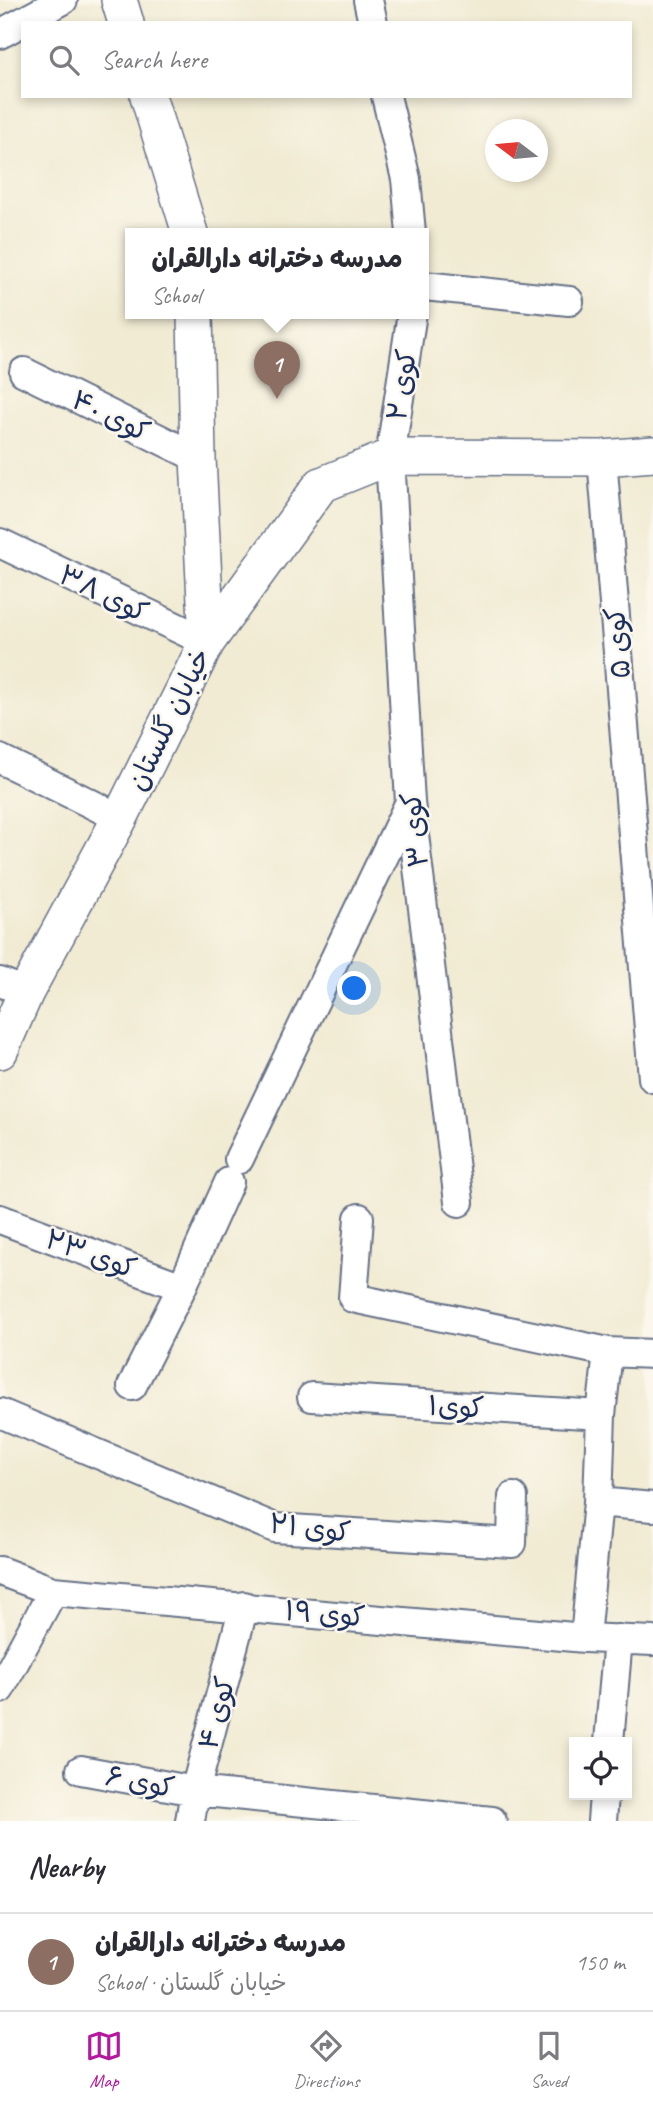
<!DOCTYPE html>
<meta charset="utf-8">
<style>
:root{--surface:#fff;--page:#f2f2f3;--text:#2b2b33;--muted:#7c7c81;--line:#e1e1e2;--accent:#b5179e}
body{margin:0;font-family:Caveat,"Playpen Sans Arabic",sans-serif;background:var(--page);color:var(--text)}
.controls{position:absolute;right:21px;bottom:21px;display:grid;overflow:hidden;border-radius:0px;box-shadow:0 4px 10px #0003}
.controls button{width:63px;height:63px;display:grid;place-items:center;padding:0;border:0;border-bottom:2px solid var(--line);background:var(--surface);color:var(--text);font:35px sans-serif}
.compass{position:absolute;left:485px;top:119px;width:63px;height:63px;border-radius:50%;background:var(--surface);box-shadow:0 4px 10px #0003;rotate:286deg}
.you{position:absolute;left:355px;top:989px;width:24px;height:24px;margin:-18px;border:5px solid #fff;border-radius:50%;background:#1a73e8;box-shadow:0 0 0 10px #1a73e833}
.badge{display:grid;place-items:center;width:46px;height:46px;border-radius:50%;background:var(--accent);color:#fff;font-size:23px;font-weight:700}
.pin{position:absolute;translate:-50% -58px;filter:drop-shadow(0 2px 4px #0008)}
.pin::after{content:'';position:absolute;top:37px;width:24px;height:21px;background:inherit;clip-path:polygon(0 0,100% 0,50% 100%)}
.popup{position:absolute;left:125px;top:228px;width:304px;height:91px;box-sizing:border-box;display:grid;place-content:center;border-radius:0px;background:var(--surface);filter:drop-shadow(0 2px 5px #0005);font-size:23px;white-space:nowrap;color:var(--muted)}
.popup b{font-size:26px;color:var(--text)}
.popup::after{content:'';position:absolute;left:50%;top:100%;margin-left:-14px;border:14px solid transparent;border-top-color:var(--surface)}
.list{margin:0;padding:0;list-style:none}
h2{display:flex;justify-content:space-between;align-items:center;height:91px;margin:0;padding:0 28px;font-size:30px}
h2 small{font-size:23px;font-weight:400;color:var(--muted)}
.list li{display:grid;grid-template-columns:46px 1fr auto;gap:21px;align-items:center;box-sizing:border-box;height:98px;padding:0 28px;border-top:2px solid var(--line)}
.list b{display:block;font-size:26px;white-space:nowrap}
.list p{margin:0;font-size:23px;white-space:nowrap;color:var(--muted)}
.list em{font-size:23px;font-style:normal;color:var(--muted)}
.icon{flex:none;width:38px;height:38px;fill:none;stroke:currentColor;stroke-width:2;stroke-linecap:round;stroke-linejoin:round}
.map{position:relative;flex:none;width:653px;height:1821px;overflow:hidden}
.search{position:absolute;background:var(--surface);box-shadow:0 4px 10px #0003;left:21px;right:21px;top:21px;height:77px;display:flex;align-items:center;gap:18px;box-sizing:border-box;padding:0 24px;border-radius:0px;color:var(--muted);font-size:26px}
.sheet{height:189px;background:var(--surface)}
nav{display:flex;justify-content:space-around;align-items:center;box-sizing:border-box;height:98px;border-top:2px solid var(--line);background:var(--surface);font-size:19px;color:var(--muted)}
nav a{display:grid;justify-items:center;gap:4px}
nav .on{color:var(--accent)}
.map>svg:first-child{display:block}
</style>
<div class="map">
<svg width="653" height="1821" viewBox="0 0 653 1821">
<rect width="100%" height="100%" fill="#fbf7ec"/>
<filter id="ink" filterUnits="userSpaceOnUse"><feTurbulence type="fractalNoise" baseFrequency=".0143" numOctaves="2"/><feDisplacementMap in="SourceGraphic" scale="14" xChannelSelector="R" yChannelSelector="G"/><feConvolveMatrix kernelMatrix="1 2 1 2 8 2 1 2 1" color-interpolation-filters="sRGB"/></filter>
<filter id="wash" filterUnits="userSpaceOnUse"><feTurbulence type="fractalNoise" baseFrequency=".00686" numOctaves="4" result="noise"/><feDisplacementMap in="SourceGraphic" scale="28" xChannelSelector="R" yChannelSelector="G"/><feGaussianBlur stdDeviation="1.57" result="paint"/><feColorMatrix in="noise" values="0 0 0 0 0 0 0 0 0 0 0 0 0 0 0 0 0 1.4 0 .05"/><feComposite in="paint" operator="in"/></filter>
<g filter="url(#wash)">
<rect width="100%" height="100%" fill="#f1ebd3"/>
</g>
<g filter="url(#ink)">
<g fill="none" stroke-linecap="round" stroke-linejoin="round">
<defs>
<path id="minor" d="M 368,0 L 373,23
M 0,34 L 63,0
M 386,96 L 406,179 L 411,233
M 424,286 L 569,301
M 412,313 L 390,457 L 410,802 L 459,1202
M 24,372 L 198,458
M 602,458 L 653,1078
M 0,543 L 207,642
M 0,759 L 120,818
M 0,982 L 26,992
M 239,1159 L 410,802
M 359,1218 L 353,1298 L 608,1352
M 0,1219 L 182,1287
M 132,1386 L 182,1287 L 229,1182
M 312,1397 L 601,1415
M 0,1413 L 275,1528 L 512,1543 L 513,1497
M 598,1502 L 653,1507
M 0,1571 L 53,1591 L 585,1638 L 653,1641
M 585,1638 L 598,1502 L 601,1415 L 608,1352 L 653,1354
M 0,1689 L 53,1591
M 609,1742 L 618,1639
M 81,1770 L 195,1791 L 492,1821
M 190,1821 L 195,1791 L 244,1606
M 602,1821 L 604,1795"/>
<path id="tertiary" d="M 119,0 L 126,23
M 148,96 L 190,233
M 195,313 L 198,458 L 207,642
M 0,1051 L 26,992 L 120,818 L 207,642 L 321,485 L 390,457 L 602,458 L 653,454"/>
</defs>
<use href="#minor" stroke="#667187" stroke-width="32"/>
<use href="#tertiary" stroke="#667187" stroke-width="38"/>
<use href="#minor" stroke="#fff" stroke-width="28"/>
<use href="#tertiary" stroke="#fff" stroke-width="35"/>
</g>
</g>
<g text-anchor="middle" stroke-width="5" stroke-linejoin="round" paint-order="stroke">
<g font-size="28" fill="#1b2f5e" stroke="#fbf7ec">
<text transform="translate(401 385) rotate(-81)" y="10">کوی ۲</text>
<text transform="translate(111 415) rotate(26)" y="10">کوی ۴۰</text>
<text transform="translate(104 593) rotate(26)" y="10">کوی ۳۸</text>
<text transform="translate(617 643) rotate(-95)" y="10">کوی ۵</text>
<text transform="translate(168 719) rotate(-64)" y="10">خیابان گلستان</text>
<text transform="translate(414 830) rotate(-96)" y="10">کوی ۳</text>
<text transform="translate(91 1253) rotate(20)" y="10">کوی ۲۳</text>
<text transform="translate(456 1406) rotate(3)" y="10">کوی۱</text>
<text transform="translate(310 1527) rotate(7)" y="10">کوی ۲۱</text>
<text transform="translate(325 1613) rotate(5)" y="10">کوی ۱۹</text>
<text transform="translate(216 1713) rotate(-75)" y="10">کوی ۴</text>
<text transform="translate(140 1781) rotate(11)" y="10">کوی ۶</text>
</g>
</g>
</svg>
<div class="controls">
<button><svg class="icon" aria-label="locate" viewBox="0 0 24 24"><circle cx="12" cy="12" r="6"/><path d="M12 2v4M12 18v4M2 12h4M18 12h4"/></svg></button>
</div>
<svg class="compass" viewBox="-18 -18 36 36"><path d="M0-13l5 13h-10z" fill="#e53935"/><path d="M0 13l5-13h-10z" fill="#7c7c81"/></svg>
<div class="you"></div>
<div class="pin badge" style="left:277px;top:399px;background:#8d6e63">1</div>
<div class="popup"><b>مدرسه دخترانه دارالقران</b>School</div>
<div class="search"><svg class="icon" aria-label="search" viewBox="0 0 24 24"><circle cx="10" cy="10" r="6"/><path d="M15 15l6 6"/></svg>Search here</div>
</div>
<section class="sheet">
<h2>Nearby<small></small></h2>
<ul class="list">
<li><span class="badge" style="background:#8d6e63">1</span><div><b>مدرسه دخترانه دارالقران</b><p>School · خیابان گلستان</p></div><em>150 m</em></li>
</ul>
</section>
<nav>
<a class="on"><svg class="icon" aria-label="map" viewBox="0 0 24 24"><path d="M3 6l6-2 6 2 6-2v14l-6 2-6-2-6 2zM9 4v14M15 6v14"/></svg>Map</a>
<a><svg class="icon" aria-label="directions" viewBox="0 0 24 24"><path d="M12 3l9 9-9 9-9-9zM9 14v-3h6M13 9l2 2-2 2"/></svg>Directions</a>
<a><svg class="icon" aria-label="saved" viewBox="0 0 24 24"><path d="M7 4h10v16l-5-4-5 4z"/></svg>Saved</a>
</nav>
